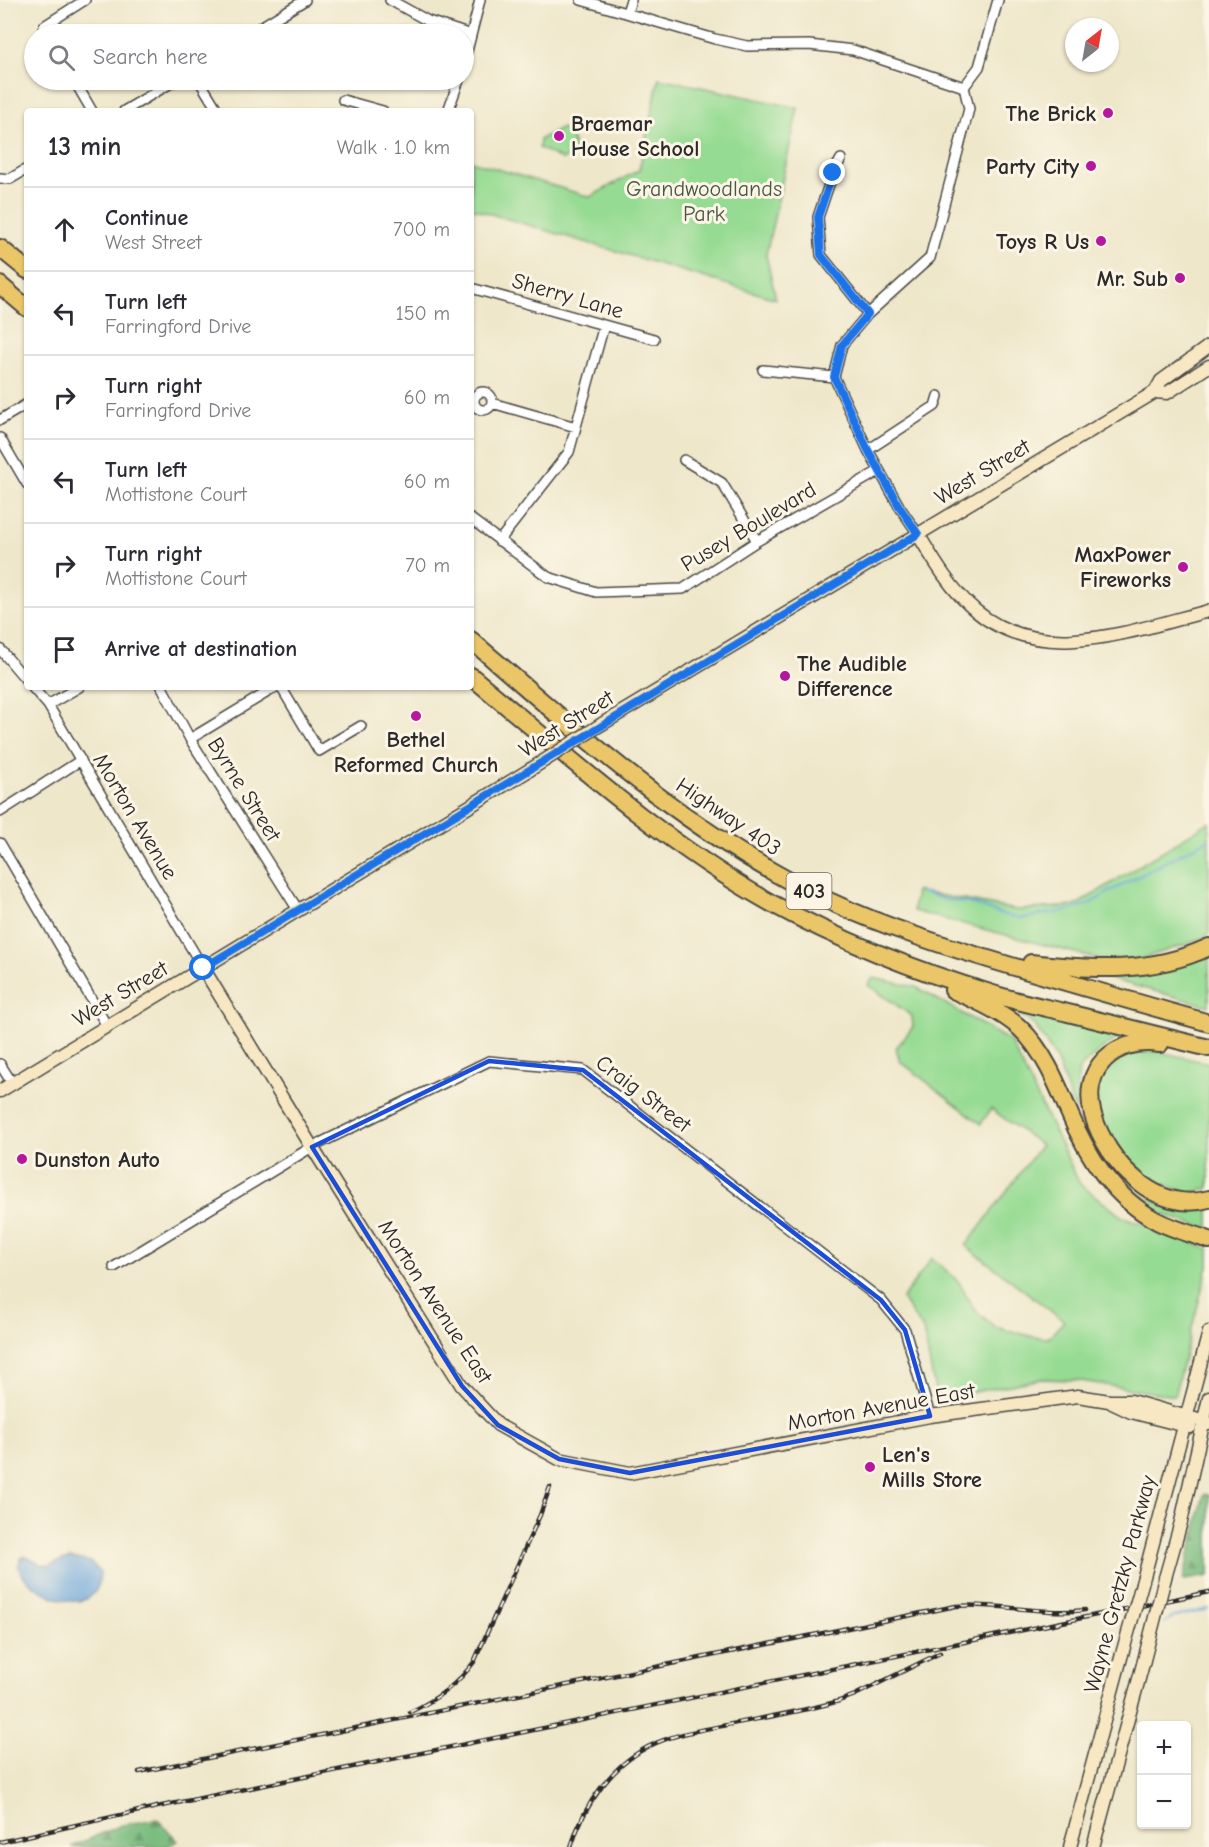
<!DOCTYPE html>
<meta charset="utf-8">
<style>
:root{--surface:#fff;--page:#f2f2f3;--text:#2b2b33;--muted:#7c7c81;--line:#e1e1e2}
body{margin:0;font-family:"Comic Neue",sans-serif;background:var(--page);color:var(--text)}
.controls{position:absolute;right:18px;bottom:18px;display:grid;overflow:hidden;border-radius:6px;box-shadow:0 2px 4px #0004}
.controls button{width:54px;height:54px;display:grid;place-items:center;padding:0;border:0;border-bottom:2px solid var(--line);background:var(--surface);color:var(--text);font:30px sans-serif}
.compass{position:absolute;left:1065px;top:18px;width:54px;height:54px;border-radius:50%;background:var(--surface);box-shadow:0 2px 4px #0004;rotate:31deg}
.stop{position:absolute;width:18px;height:18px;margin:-14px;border:4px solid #1a73e8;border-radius:50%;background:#fff}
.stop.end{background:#1a73e8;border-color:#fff;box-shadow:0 2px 6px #0008}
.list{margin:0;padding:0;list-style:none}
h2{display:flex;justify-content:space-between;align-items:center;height:78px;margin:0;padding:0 24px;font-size:26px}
h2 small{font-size:20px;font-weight:400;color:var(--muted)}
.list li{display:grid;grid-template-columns:39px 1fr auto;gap:18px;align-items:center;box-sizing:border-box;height:84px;padding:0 24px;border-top:2px solid var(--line)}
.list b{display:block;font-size:22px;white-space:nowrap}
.list p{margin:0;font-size:20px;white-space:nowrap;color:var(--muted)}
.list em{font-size:20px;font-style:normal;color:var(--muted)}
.icon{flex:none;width:33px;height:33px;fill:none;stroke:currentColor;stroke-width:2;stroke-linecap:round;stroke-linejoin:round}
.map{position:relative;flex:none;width:1209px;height:1847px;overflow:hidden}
.search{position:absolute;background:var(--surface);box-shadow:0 2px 4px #0004;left:24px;top:24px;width:450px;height:66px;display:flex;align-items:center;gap:15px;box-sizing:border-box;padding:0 21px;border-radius:33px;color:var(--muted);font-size:22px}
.panel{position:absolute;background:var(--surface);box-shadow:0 2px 4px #0004;left:24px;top:108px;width:450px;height:582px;border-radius:6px}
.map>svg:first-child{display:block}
</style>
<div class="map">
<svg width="1209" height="1847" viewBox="0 0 1209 1847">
<defs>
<pattern id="forest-firs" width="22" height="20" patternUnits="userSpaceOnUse" patternTransform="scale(1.5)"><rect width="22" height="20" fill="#78bb7d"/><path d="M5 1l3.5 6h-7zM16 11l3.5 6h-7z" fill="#639867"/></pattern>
</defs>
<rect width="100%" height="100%" fill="#fcf5e5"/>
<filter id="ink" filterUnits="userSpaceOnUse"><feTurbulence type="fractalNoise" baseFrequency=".0167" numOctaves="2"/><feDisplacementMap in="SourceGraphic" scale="12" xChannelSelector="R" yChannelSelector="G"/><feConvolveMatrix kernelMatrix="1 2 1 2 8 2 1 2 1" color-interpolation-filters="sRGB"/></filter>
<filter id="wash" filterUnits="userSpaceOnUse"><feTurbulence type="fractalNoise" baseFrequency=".008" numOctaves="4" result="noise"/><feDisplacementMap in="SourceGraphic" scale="24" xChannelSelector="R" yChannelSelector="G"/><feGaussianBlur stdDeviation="1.35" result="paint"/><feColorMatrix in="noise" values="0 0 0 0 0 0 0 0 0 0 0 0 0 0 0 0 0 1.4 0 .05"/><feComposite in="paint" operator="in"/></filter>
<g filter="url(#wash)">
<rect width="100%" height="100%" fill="#eee7ca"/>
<path fill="#96db93" stroke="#60835f" stroke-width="1.5" d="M 659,78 L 798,108 L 766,255 L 776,299 L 471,208 L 471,161 L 590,197 L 639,170 Z
M 562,128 C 572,135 574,140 574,152 L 563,160 L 539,148 L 540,139 Z
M 1209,822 L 1209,933 L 1202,939 L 1122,965 L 913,911 L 916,891 L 1016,910 L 1075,906 Z
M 1209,952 L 1209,1006 L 1095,975 Z
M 873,978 L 916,987 L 1010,1041 L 1080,1184 L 1121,1216 L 1209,1249 L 1209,1263 L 1174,1396 L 1075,1380 L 1041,1379 L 937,1399 L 923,1330 L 902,1299 L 932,1258 L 958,1281 L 974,1309 L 995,1327 L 1034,1337 L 1048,1338 L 1064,1321 L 966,1246 L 1041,1145 L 991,1109 L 981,1124 L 900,1061 L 896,1048 L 913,1027 L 912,1016 L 868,985 Z
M 997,997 L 1123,1034 L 1097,1053 L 1079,1069 L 1075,1111 L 1056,1059 L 1036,1027 Z
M 1155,1051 L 1209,1063 L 1209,1188 L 1191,1193 L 1155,1182 L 1128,1162 L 1103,1126 L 1095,1095 L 1101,1071 L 1121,1054 Z
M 1125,1188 C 1149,1200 1181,1216 1209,1205 L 1209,1230 L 1156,1212 Z"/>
<path fill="url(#forest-firs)" stroke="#527354" stroke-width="1.5" d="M 1204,1494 L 1209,1495 L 1209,1576 L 1183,1580 Z
M 157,1819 L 178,1841 L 165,1847 L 71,1847 L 122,1825 Z"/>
<path fill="#6ba5db" stroke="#4b6883" stroke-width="1.5" d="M 25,1556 L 42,1565 L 49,1565 L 70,1558 L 91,1562 L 100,1572 C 100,1619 47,1600 26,1579 C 23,1576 20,1571 18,1567 L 21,1558 Z"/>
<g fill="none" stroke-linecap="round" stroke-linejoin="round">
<path stroke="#6ba5db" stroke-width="2" d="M 921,892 C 932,895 943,900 953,901 C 960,902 966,902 973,904 C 989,909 1021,925 1037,915 C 1064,912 1084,910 1107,893 L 1209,839
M 1164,1623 L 1174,1617 L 1209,1609"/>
</g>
</g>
<g filter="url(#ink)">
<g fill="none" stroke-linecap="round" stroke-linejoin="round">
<defs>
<path id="street" d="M 390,0 L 428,21 L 471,35
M 581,0 L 715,39 L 747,46 L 809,45 L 853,50 L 964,87
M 627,12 L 631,0
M 49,34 L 44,26 L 85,0
M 249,34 L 305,0
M 464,63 L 480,0
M 74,80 L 92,111
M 199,80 L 218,111
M 964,87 L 979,67 L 998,0
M 343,100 L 383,111
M 124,111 L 176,80
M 448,111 L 459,80
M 841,159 L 833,173 L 818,217 L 821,255 L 868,314
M 0,178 L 10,179 L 27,169
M 471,288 L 654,339
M 763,370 L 834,377
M474 401a9 9 0 1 1 18 0a9 9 0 1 1-18 0Z
M 492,403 L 576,427
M 0,420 L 27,404
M 0,438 L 27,484
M 868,450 L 935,406 L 938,396
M 684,460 L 722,483 L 757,541
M 471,519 L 548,577 L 596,592 L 683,589 L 757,541 L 879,471
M 918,534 L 899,506 L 868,450 L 834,377 L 842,345 L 868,314 L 930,258 L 969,109 L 964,87
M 499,541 L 569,452 L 604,325
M 0,649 L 27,681
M 32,687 L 48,705 L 203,968
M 162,687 L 190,739 L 298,910
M 281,687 L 319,751 L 361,726
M 48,705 L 79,687
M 190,739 L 276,687
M 0,812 L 81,760
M 0,843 L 107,1026
M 0,1064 L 12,1083
M 114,1267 L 312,1147 L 489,1061 L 583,1070 L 881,1300 L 905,1330 L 930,1416"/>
<path id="secondary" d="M 1155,392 L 1167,393 L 1209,366
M 918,534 C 934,561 951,590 976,611 C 1043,667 1135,629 1209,611
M 602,724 L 1155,392 L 1161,381 L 1209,346
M 203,968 L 312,1147 L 462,1386 L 498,1425 L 559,1459 L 630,1473 L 930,1416 L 1078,1396 L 1109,1401 L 1131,1401 L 1209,1423
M 0,1091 L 531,769
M 1112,1403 L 1131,1412 L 1190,1427
M 1145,1573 L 1209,1332
M 1165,1578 L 1181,1522 L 1209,1398
M 1070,1847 L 1122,1654
M 1093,1847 L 1143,1664"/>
<path id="highway" d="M 0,248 L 27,270
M 0,285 L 27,308
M 471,640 C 582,736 694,838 829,901 C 887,928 948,947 1008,965 C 1075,985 1142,1004 1209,1023
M 471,676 C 567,756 662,842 771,903 C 841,941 917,971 993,994 C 1018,1002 1043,1007 1068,1013 C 1115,1025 1162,1036 1209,1048
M 1031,963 C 1092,970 1152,974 1209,947
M 953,990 C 975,1000 1001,1011 1020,1028 C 1043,1050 1056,1081 1068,1110 C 1087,1156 1113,1197 1157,1221 C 1173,1229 1192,1234 1209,1240
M 1160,1044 C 1115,1037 1080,1068 1093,1115 C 1107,1162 1156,1214 1209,1199"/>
</defs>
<use href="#street" stroke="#484743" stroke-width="12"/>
<use href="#secondary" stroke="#484743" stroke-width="15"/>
<use href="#highway" stroke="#484743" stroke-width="20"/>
<use href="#street" stroke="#fff" stroke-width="9"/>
<use href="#secondary" stroke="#f7e8c3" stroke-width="12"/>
<use href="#highway" stroke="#ebc669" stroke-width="16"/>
<defs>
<path id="rail" d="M 410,1712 C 436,1700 457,1685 474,1662 L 540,1515 L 550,1487
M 139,1772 L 956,1606 C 999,1603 1042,1615 1085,1610
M 0,1842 L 157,1807 L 1209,1592
M 571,1847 C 584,1804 613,1762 656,1743 C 677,1734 700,1730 722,1726 C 761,1718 801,1712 839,1701 L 855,1695 L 940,1653"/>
</defs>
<use href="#rail" stroke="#2b2b2b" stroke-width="4.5"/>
<use href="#rail" stroke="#fcf5e5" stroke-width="2" stroke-dasharray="7" stroke-linecap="butt"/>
<defs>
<path id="secondary-bridge" d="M 531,769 L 602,724
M 1122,1654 L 1145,1573
M 1143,1664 L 1165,1578"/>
</defs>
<use href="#secondary-bridge" stroke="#484743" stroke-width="15" stroke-linecap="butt"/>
<use href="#secondary-bridge" stroke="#f7e8c3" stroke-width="12"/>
</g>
</g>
<g fill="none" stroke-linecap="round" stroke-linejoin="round" filter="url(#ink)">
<path stroke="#1a73e8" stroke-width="8" d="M 203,968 L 918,534 L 899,506 L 868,450 L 834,377 L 842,345 L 868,314 L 821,255 L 818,217 L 833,173"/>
</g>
<path fill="none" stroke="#1d4ed8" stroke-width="4.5" stroke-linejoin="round" d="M 489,1061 L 583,1070 L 881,1300 L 905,1330 L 930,1416 L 630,1473 L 559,1459 L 498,1425 L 462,1386 L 312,1147 Z"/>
<g fill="#b5179e" stroke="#fcf5e5" stroke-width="2">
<circle cx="1108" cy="113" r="6"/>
<circle cx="559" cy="136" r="6"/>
<circle cx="1091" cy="166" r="6"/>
<circle cx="1101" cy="241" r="6"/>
<circle cx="1180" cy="278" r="6"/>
<circle cx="1183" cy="567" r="6"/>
<circle cx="785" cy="676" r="6"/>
<circle cx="416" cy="716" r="6"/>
<circle cx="22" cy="1159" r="6"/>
<circle cx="870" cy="1467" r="6"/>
</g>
<g text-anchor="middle" stroke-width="6" stroke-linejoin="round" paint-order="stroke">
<rect fill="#fcf5e5" stroke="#6a6863" stroke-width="1.5" x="786.5" y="873" width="45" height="36" rx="4.5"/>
<g font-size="21" font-weight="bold" fill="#2b2b2b">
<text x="809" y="898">403</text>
</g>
<g font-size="22" font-weight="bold" fill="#2b2b2b" stroke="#fcf5e5" text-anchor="end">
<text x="1096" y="121">The Brick</text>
<text x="571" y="131" text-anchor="start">Braemar<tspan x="571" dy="25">House School</tspan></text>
<text x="1079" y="174">Party City</text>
<text x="1089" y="249">Toys R Us</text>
<text x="1168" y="286">Mr. Sub</text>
<text x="1171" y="562">MaxPower<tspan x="1171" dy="25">Fireworks</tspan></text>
<text x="797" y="671" text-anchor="start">The Audible<tspan x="797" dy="25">Difference</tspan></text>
<text x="416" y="747" text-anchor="middle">Bethel<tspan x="416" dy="25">Reformed Church</tspan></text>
<text x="34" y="1167" text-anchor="start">Dunston Auto</text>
<text x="882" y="1462" text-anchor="start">Len's<tspan x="882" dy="25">Mills Store</tspan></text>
</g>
<g font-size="22" fill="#465745" stroke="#fcf5e5">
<text x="704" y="196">Grandwoodlands<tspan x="704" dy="25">Park</tspan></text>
</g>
<g font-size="22" fill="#2b2b2b" stroke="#fcf5e5">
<text transform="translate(568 295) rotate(16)" y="8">Sherry Lane</text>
<text transform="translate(982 471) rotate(-31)" y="8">West Street</text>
<text transform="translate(748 526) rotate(-31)" y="8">Pusey Boulevard</text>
<text transform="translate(566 723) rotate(-32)" y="8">West Street</text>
<text transform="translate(245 789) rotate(58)" y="8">Byrne Street</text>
<text transform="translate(136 816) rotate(59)" y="8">Morton Avenue</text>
<text transform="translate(729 816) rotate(34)" y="8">Highway 403</text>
<text transform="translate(120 993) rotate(-31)" y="8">West Street</text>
<text transform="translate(644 1093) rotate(37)" y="8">Craig Street</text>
<text transform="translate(436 1301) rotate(57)" y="8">Morton Avenue East</text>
<text transform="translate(881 1406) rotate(-10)" y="8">Morton Avenue East</text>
<text transform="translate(1119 1584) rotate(-75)" y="8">Wayne Gretzky Parkway</text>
</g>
</g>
</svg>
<div class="controls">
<button>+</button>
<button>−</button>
</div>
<svg class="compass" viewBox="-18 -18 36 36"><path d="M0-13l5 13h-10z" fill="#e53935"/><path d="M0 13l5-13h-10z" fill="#7c7c81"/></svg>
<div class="stop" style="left:203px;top:968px"></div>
<div class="stop end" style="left:833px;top:173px"></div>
<div class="search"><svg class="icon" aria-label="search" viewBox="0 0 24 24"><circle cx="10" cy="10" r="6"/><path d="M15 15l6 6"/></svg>Search here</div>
<section class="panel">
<h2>13 min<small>Walk · 1.0 km</small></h2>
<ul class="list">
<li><svg class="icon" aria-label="ahead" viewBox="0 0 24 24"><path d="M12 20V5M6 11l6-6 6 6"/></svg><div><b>Continue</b><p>West Street</p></div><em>700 m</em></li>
<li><svg class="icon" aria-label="left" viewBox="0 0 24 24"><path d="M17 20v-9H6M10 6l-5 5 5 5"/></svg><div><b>Turn left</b><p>Farringford Drive</p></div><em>150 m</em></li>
<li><svg class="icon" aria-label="right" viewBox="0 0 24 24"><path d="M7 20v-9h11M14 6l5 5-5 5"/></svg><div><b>Turn right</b><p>Farringford Drive</p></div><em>60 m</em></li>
<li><svg class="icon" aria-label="left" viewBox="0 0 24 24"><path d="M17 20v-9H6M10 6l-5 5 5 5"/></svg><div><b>Turn left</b><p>Mottistone Court</p></div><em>60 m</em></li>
<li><svg class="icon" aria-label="right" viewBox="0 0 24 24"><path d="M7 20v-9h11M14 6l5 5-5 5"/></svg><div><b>Turn right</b><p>Mottistone Court</p></div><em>70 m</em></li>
<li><svg class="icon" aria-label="arrive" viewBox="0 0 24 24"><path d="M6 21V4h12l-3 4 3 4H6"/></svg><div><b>Arrive at destination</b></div></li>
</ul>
</section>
</div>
